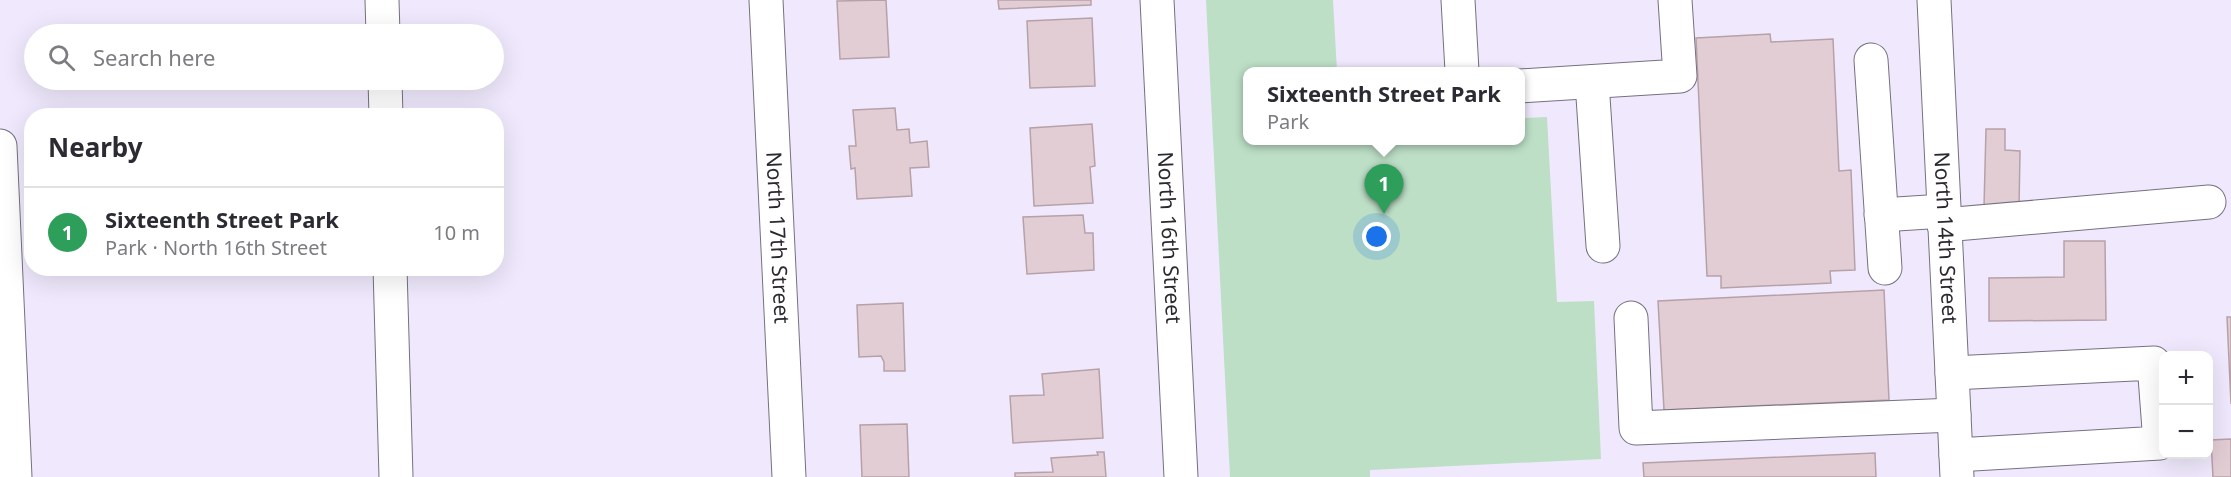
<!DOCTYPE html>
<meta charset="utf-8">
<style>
:root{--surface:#fff;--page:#f2f2f3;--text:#2b2b33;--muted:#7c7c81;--line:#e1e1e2;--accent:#105dc7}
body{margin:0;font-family:"Noto Sans",sans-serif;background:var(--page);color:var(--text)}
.controls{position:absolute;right:18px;bottom:18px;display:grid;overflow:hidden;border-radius:12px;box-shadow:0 6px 24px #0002}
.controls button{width:54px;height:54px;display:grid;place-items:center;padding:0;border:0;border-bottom:2px solid var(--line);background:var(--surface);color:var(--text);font:30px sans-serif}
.you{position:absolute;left:1377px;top:237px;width:21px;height:21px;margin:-15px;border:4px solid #fff;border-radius:50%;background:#1a73e8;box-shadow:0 0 0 9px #1a73e833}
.badge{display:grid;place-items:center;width:39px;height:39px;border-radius:50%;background:var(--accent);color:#fff;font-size:20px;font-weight:700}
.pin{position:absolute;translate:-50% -50px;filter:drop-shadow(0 2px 3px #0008)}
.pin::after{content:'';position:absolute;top:32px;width:21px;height:18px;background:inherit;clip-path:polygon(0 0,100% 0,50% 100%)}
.popup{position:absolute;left:1243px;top:67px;width:282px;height:78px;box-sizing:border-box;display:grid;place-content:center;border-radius:12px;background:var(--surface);filter:drop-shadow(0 2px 4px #0005);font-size:20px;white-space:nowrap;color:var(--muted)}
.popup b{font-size:22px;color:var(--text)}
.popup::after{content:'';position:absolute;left:50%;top:100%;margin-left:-12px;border:12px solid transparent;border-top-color:var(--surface)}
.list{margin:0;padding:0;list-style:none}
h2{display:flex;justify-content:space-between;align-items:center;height:78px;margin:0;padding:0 24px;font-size:26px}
h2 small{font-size:20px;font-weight:400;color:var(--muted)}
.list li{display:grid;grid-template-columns:39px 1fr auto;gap:18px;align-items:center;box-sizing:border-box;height:90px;padding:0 24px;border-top:2px solid var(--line)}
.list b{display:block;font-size:22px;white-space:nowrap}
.list p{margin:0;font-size:20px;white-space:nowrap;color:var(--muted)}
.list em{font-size:20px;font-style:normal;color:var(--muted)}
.icon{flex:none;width:33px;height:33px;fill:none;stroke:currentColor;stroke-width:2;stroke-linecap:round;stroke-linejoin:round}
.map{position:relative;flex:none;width:2231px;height:477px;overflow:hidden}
.search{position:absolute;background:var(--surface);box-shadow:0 6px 24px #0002;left:24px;top:24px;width:480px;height:66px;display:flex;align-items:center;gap:15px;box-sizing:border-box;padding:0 21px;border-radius:33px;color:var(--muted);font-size:22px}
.panel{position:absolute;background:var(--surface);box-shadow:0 6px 24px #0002;left:24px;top:108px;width:480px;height:168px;border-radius:24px}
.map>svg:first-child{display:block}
</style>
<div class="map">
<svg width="2231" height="477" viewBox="0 0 2231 477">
<rect width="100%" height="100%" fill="#f0e9fd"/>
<path fill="#bddfc6" d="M 1206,0 L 1333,0 L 1337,71 L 1248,71 L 1248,140 L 1520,140 L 1521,118 L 1547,117 L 1557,302 L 1594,301 L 1601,459 L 1370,470 L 1370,477 L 1230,477 Z"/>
<path fill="#e3cdd5" stroke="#b6a1a8" stroke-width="1.5" d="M 886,0 L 889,57 L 840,59 L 837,1 Z
M 998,0 L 1091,0 L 1091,5 L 999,9 Z
M 1092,18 L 1095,86 L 1030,88 L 1027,21 Z
M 1770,34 L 1771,42 L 1833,39 L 1839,171 L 1851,170 L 1855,270 L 1830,271 L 1831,283 L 1721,288 L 1721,276 L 1707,276 L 1696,38 Z
M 895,108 L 897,130 L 909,129 L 910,143 L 927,141 L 929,167 L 910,168 L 912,196 L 857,199 L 855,168 L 851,169 L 849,146 L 856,146 L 853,110 Z
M 1092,124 L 1095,166 L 1090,167 L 1093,203 L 1034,206 L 1030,128 Z
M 1986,129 L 2005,129 L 2005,150 L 2020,151 L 2019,208 L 1984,207 Z
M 1083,215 L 1085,233 L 1093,233 L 1094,270 L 1027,274 L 1023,217 Z
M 2064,241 L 2105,241 L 2106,320 L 1989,321 L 1989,278 L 2064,277 Z
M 1884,290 L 1889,400 L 1664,410 L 1658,301 Z
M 903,303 L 905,371 L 884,371 L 884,362 L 881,356 L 859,357 L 857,305 Z
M 2227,317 L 2231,317 L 2231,404 Z
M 1099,369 L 1103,438 L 1013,443 L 1010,396 L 1044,395 L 1042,374 Z
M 907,424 L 909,477 L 862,477 L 860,425 Z
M 2231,439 L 2231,477 L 2213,477 L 2211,440 Z
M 1097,452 L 1104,452 L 1106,477 L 1015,477 L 1015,473 L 1053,472 L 1051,458 L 1098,455 Z
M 1875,453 L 1876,477 L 1644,477 L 1643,463 Z"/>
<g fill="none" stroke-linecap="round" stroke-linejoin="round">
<defs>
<g id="minor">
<path d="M 382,0 L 383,34"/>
<path id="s1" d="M 766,0 L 789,477"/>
<path id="s2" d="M 1157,0 L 1181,477"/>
<path d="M 1458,0 L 1462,71"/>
<path id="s3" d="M 1934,0 L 1957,477"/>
<path d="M 1871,60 L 1885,268"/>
<path d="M 385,80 L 386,116"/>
<path d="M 1592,82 L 1603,246"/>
<path d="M 1520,86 L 1680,76 L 1675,0"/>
<path d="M 0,146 L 15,477"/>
<path d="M 1881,215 L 1944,211"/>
<path d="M 1944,225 L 2209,202"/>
<path d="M 390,268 L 396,477"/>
<path d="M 1631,318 L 1636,428 L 1954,415"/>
<path d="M 1952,373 L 2154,363 L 2160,443 L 1956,455"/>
</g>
</defs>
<use href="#minor" stroke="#767080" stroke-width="35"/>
<use href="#minor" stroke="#fff" stroke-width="33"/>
</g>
<g text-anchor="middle" stroke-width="4.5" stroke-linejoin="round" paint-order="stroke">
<g font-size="21" fill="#2b2830" stroke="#f0e9fd">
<text dy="7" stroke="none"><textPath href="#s1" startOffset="238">North 17th Street</textPath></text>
<text dy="7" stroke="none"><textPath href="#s2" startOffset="238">North 16th Street</textPath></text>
<text dy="7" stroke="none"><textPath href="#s3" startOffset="238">North 14th Street</textPath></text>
</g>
</g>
</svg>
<div class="controls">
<button>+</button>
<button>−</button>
</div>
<div class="you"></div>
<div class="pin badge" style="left:1384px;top:214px;background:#2e9e5b">1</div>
<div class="popup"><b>Sixteenth Street Park</b>Park</div>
<div class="search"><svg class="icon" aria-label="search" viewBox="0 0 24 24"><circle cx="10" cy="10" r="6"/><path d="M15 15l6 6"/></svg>Search here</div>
<section class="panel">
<h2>Nearby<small></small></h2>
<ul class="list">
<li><span class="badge" style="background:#2e9e5b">1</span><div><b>Sixteenth Street Park</b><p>Park · North 16th Street</p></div><em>10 m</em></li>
</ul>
</section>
</div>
